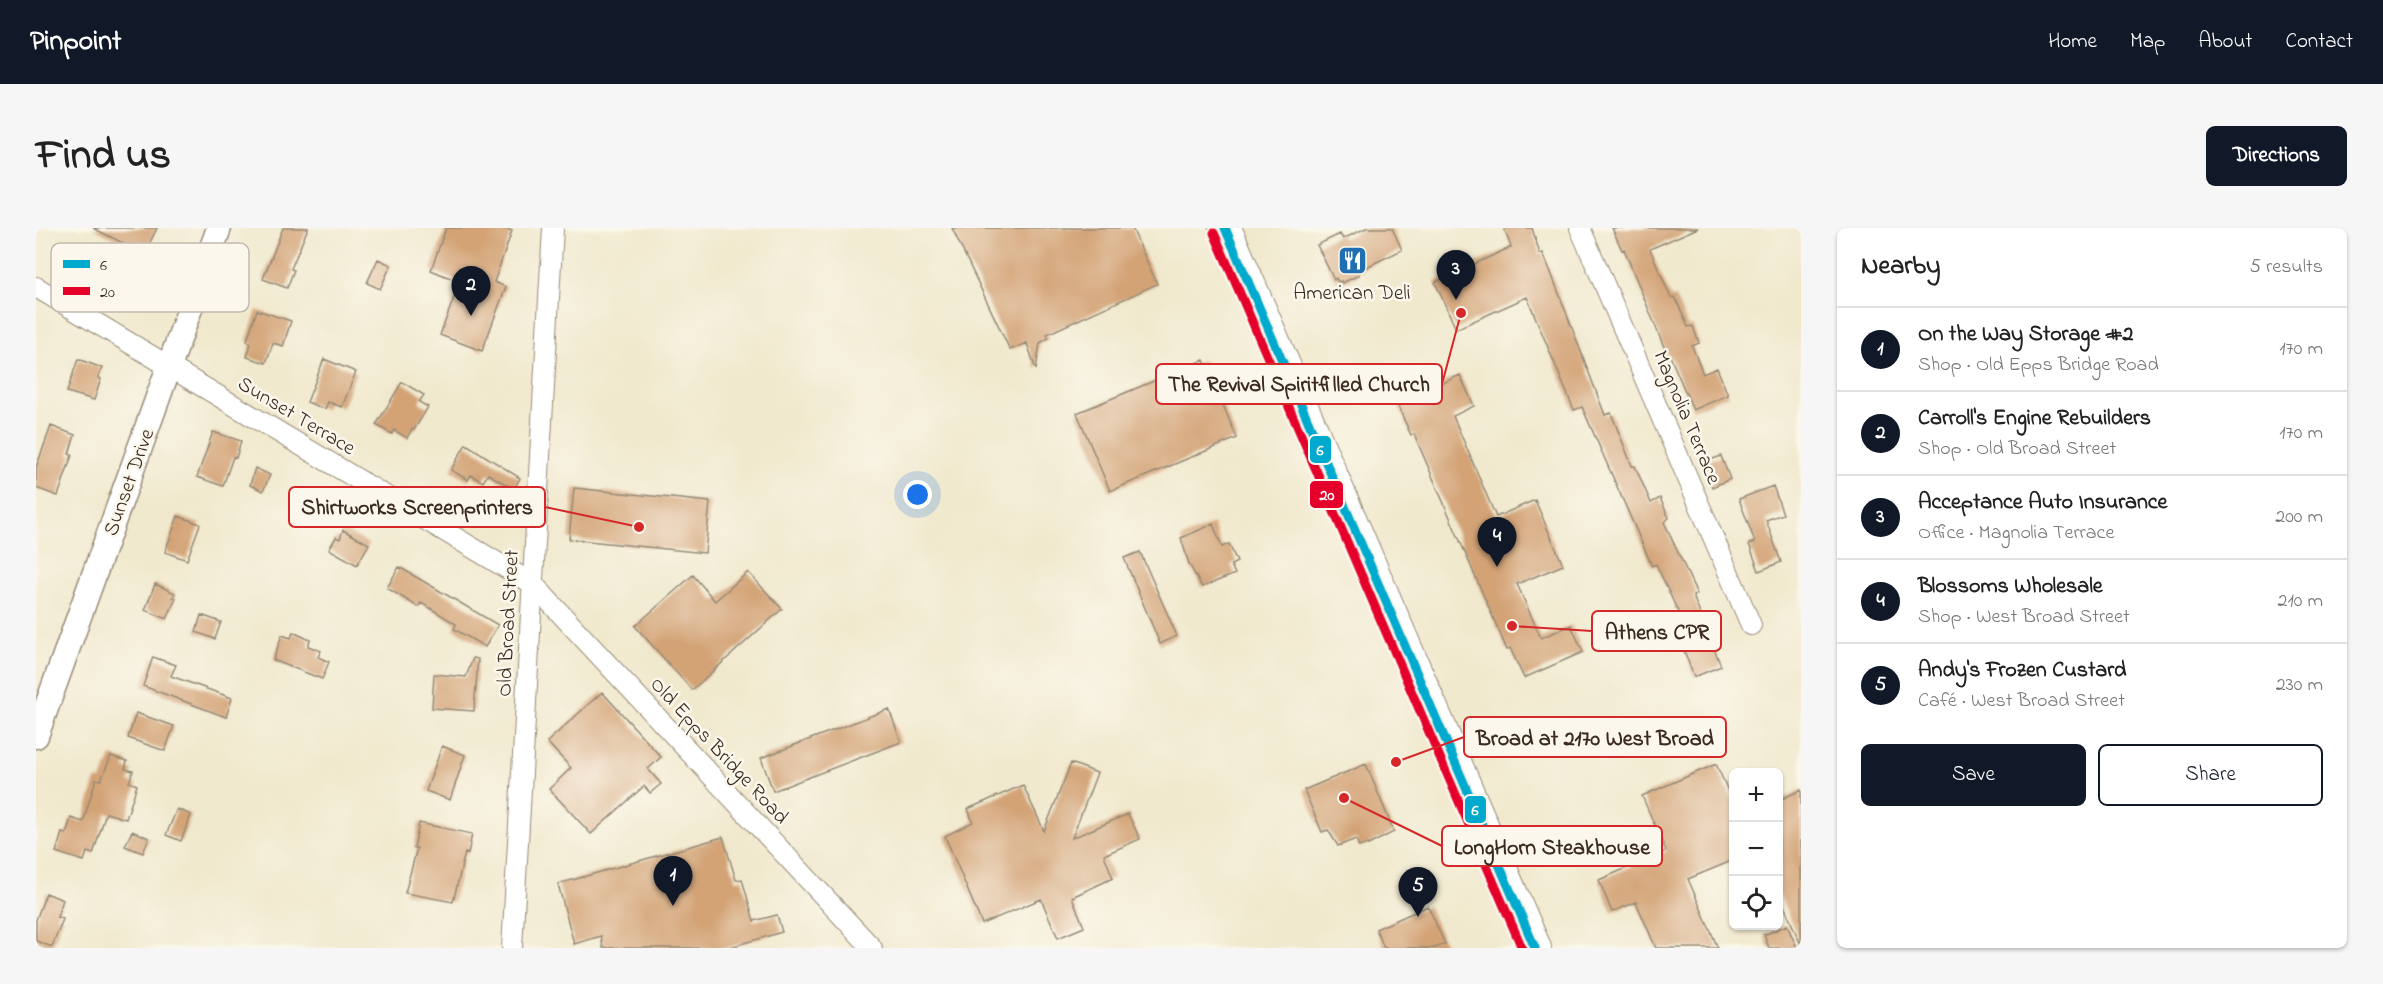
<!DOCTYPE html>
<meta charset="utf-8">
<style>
:root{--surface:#fff;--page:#f6f6f6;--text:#222;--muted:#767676;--line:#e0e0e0;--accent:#111827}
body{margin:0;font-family:"Indie Flower",sans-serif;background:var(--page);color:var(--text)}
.controls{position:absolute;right:18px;bottom:18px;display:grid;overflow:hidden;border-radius:9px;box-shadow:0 2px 4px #0004}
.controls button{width:54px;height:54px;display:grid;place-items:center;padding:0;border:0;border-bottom:2px solid var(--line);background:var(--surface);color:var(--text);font:30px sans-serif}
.you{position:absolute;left:882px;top:267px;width:21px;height:21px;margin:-15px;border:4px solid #fff;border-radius:50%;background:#1a73e8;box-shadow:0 0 0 9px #1a73e833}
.badge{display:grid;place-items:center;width:39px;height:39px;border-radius:50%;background:var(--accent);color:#fff;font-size:20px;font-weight:700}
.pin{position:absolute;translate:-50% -50px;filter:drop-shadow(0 2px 3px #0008)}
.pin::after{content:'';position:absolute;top:32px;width:21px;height:18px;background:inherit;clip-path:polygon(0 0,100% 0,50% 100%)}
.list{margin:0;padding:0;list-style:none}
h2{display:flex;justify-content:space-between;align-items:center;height:78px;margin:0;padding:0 24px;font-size:26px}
h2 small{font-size:20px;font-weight:400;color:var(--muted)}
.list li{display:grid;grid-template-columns:39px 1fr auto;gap:18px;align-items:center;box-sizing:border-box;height:84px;padding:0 24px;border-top:2px solid var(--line)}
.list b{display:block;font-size:22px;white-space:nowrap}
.list p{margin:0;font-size:20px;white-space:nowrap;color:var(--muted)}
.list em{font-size:20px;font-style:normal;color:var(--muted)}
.actions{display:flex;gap:12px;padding:18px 24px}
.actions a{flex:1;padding:14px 0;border:2px solid var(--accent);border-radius:9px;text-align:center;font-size:21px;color:var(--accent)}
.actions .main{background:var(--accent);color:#fff}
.icon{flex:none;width:33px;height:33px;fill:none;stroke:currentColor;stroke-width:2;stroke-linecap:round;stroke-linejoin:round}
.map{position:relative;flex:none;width:1765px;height:720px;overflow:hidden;border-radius:9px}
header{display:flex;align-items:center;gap:36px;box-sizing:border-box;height:84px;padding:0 30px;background:var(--accent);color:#fff}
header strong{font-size:28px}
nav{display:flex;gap:33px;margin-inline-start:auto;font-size:21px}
.intro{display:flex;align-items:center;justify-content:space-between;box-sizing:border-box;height:144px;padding:0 36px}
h1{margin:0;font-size:42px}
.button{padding:15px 27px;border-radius:9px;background:var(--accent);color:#fff;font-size:21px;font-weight:700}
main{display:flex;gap:36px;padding:0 36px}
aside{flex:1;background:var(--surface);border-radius:9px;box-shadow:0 2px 4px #0004}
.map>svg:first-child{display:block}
</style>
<header>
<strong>Pinpoint</strong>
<nav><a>Home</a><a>Map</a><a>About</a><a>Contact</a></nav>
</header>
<div class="intro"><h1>Find us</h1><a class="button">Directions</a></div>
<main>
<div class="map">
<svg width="1765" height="720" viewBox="0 0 1765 720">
<rect width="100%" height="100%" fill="#fbf7ec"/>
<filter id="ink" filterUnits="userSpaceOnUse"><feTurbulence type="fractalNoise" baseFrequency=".0167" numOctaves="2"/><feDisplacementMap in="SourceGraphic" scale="12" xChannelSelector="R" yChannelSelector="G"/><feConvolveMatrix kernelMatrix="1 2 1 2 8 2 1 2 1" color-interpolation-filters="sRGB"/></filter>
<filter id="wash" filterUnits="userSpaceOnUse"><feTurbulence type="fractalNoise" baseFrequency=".008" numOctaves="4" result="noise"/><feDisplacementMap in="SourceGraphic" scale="24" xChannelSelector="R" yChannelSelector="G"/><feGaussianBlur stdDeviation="1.35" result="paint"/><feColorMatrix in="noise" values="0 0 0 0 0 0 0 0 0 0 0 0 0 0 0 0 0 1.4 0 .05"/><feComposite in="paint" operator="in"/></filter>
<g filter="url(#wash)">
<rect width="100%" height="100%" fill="#f1e9ce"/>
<g id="blocks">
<path fill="#d3a376" d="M 57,0 L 121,0 L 88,67 L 67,57 L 87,15 Z
M 247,0 L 272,0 L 255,41 L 258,42 L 251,60 L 227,51 Z
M 410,0 L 466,0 L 476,3 L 458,54 L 470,59 L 446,123 L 404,107 L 424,54 L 395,42 Z
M 916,0 L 1096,0 L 1121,56 L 1011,106 L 1013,110 L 1004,115 L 1000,142 L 991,115 L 974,122 Z
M 1330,0 L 1356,0 L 1366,22 L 1322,43 L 1323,47 L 1306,55 L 1305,53 L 1302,54 L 1300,50 L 1298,52 L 1281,17 L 1304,6 L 1307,11 Z
M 1468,0 L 1496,0 L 1504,26 L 1507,25 L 1514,42 L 1569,187 L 1575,185 L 1596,238 L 1599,238 L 1615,275 L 1624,270 L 1633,290 L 1628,294 L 1661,366 L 1657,368 L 1685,438 L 1658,449 L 1636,391 L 1644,388 L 1620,336 L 1616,338 L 1546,179 L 1538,182 L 1491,69 L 1420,101 L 1399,54 L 1475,19 Z
M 1576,0 L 1662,0 L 1614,21 L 1635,70 L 1639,69 L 1652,99 L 1657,98 L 1663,115 L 1656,118 L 1667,146 L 1681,140 L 1692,167 L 1657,182 L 1634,128 L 1632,129 L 1588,21 L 1586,22 Z
M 342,31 L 355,37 L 344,61 L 331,55 Z
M 221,82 L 255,93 L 247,118 L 237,115 L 230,135 L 211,129 L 215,115 L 211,113 L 212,109 Z
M 42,131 L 66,140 L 62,150 L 65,151 L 58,172 L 31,164 Z
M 288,131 L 320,144 L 306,179 L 292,174 L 289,181 L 271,174 Z
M 1168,132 L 1201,210 L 1074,263 L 1041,185 Z
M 1424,147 L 1438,178 L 1417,188 L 1460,289 L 1499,272 L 1527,337 L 1481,356 L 1505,410 L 1535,397 L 1547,424 L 1488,450 L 1474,420 L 1471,422 L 1378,206 L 1375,207 L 1361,176 Z
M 366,154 L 388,167 L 383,174 L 392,179 L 378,202 L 376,201 L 371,210 L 358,202 L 356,206 L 340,197 Z
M 15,198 L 39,207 L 33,226 L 36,227 L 22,268 L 0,260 L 0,240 Z
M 177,204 L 205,213 L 200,230 L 197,229 L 187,258 L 161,249 Z
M 430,216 L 484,250 L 478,261 L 452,246 L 447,254 L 435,247 L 432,252 L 415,242 Z
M 1685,228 L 1694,251 L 1676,259 L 1666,235 Z
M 219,240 L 234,247 L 227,263 L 214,257 Z
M 1737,258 L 1747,286 L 1730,292 L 1745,334 L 1723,343 L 1713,316 L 1719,314 L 1703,271 Z
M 538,260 L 674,274 L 669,325 L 533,311 Z
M 142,288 L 164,296 L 151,332 L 129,324 Z
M 1177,296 L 1186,319 L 1193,316 L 1201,334 L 1195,337 L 1199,346 L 1166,359 L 1153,336 L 1145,310 Z
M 307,302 L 333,316 L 321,337 L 293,321 L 300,309 L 304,311 Z
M 1104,324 L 1141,408 L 1124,416 L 1088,330 Z
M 363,339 L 462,397 L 449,419 L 418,401 L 420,396 L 394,380 L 385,375 L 382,379 L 351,360 Z
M 712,344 L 746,381 L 656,462 L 599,398 L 657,347 L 679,373 Z
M 119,356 L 139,365 L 137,369 L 140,370 L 131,391 L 109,382 Z
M 165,387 L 185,394 L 179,411 L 160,404 Z
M 257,404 L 274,412 L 272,418 L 285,423 L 282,429 L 293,434 L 286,451 L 237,432 L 246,407 L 255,410 Z
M 117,429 L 140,437 L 135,448 L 196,470 L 190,489 L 107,458 Z
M 437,430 L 442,431 L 438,483 L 396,480 L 398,446 L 430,449 Z
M 566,464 L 625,529 L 612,541 L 625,556 L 614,565 L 608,558 L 555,606 L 513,561 L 535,540 L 511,514 Z
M 853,481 L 865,514 L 737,563 L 725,530 Z
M 100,485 L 138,498 L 129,523 L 92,510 Z
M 406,518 L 429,527 L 414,572 L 390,563 Z
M 75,528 L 91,533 L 89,541 L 97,543 L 93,554 L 101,557 L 90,591 L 70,585 L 57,626 L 51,624 L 48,633 L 20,624 L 26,605 L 30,606 L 35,590 L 47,594 L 60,551 L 65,552 Z
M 1035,535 L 1061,545 L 1036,610 L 1092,586 L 1104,611 L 1068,627 L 1077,650 L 1036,669 L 1048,699 L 1022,710 L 1005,671 L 946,696 L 909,608 L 937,594 L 932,581 L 987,557 L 1008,603 Z
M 1330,536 L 1358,604 L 1332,617 L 1331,616 L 1323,619 L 1320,611 L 1302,618 L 1292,602 L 1286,604 L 1268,562 Z
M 1680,536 L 1698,576 L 1698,632 L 1652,651 L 1682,720 L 1620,720 L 1600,674 L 1576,684 L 1563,652 L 1630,623 L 1606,568 Z
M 1765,562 L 1765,717 L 1743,666 L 1743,572 Z
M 141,581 L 155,587 L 145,613 L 130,607 Z
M 383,595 L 436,606 L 432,626 L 429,625 L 417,674 L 369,665 L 381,620 L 378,620 Z
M 96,603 L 113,610 L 107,625 L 89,618 Z
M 687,609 L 700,652 L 706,651 L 718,693 L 741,687 L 746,704 L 691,720 L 567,720 L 565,708 L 538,716 L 522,656 Z
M 10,665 L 27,672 L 21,689 L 27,691 L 16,719 L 0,713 L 0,692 Z
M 1392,678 L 1409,716 L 1399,720 L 1348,720 L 1340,701 Z
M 1751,697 L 1761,720 L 1733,720 L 1728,707 Z"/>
</g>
</g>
<g filter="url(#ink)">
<use href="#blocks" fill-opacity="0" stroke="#968a76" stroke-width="1.5"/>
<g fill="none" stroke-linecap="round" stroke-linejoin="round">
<defs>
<path id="minor" d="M 1544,0 L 1715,397
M 0,59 L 497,356 L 836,720
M 476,720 L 517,0"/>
<path id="tertiary" d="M 0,508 L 183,0"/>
<path id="primary" d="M 1189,0 L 1499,720"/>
</defs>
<use href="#minor" stroke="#968a76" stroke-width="22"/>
<use href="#tertiary" stroke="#968a76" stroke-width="27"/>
<use href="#primary" stroke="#968a76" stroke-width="34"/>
<use href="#minor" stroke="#fff" stroke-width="20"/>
<use href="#tertiary" stroke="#fff" stroke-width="24"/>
<use href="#primary" stroke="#fff" stroke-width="32"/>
<defs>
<path id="bus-1" d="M 1189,0 L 1499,720"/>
<path id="bus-2" d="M 1178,5 L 1486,720"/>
</defs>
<use href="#bus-1" stroke="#fbf7ec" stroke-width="14"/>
<use href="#bus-2" stroke="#fbf7ec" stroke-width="14"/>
<use href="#bus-1" stroke="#00a9ce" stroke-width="9"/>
<use href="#bus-2" stroke="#e4002b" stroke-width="9"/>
</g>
</g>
<defs>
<symbol id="restaurant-square" viewBox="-11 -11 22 22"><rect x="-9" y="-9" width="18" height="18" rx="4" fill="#1f6fb2" stroke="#fbf7ec"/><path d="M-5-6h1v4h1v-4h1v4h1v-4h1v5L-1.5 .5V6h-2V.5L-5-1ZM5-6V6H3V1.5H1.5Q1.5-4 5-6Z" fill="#fff"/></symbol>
</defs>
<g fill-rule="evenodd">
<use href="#restaurant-square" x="1300" y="16" width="33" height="33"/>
</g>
<g text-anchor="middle" stroke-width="5" stroke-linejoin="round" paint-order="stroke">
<g font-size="21" fill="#3b2a1e" stroke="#fbf7ec">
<text x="1316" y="71">American Deli</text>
</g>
<g font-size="21" fill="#3b2a1e" stroke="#fbf7ec">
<text transform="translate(261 187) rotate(31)" y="7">Sunset Terrace</text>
<text transform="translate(1652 189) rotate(67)" y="7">Magnolia Terrace</text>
<text transform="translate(92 254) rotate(-70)" y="7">Sunset Drive</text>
<text transform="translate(471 395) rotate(-87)" y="7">Old Broad Street</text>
<text transform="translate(684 522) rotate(47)" y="7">Old Epps Bridge Road</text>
</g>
</g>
<rect x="15" y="15" width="198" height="69" rx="9" fill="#fbf7ec" stroke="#c1baae" stroke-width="1.5"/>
<rect x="27" y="32" width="27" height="8" fill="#00a9ce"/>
<rect x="27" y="59" width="27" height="8" fill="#e4002b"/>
<g font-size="16" fill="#3b2a1e">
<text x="64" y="42">6</text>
<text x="64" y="69">20</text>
</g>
<path fill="none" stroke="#d62828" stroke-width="2" d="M1425 85L1406 156M603 299L509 279M1476 398L1556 403M1360 534L1428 509M1308 570L1406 618"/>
<g fill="#d62828" stroke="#fbf7ec" stroke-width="2">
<circle cx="1425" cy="85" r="6"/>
<circle cx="603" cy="299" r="6"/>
<circle cx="1476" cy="398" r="6"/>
<circle cx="1360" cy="534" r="6"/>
<circle cx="1308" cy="570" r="6"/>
</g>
<g fill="#fbf7ec" stroke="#d62828" stroke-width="2">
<rect x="1120" y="136" width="286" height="40" rx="6"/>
<rect x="253" y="259" width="256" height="40" rx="6"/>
<rect x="1556" y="383" width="129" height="40" rx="6"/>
<rect x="1428" y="489" width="262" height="40" rx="6"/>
<rect x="1406" y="598" width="220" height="40" rx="6"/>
</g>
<g font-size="22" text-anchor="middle" font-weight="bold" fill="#3b2a1e">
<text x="1263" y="163">The Revival Spiritfilled Church</text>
<text x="381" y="286">Shirtworks Screenprinters</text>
<text x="1621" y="411">Athens CPR</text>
<text x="1559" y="517">Broad at 2170 West Broad</text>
<text x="1516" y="626">LongHorn Steakhouse</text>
</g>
<g stroke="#fbf7ec" stroke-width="2">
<rect x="1273" y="207" width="23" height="29" rx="6" fill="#00a9ce"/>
<rect x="1273" y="252" width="35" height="29" rx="6" fill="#e4002b"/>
<rect x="1428" y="567" width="23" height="29" rx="6" fill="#00a9ce"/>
</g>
<g font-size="16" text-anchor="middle" font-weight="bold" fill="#fff">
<text x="1284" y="227">6</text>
<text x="1291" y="272">20</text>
<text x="1439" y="587">6</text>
</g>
</svg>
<div class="controls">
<button>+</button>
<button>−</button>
<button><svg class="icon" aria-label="locate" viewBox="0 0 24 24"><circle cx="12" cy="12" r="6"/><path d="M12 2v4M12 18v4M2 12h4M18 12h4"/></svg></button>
</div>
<div class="you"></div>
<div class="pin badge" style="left:637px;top:678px">1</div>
<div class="pin badge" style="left:435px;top:88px">2</div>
<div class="pin badge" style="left:1420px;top:72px">3</div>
<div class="pin badge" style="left:1461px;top:339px">4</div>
<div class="pin badge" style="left:1382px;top:689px">5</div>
</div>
<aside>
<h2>Nearby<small>5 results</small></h2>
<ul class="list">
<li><span class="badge">1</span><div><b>On the Way Storage #2</b><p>Shop · Old Epps Bridge Road</p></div><em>170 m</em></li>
<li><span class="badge">2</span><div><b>Carroll's Engine Rebuilders</b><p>Shop · Old Broad Street</p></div><em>170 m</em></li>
<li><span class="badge">3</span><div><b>Acceptance Auto Insurance</b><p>Office · Magnolia Terrace</p></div><em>200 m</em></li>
<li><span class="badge">4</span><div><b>Blossoms Wholesale</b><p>Shop · West Broad Street</p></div><em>210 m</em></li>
<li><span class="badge">5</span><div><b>Andy's Frozen Custard</b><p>Café · West Broad Street</p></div><em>230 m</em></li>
</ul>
<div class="actions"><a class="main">Save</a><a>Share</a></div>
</aside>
</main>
